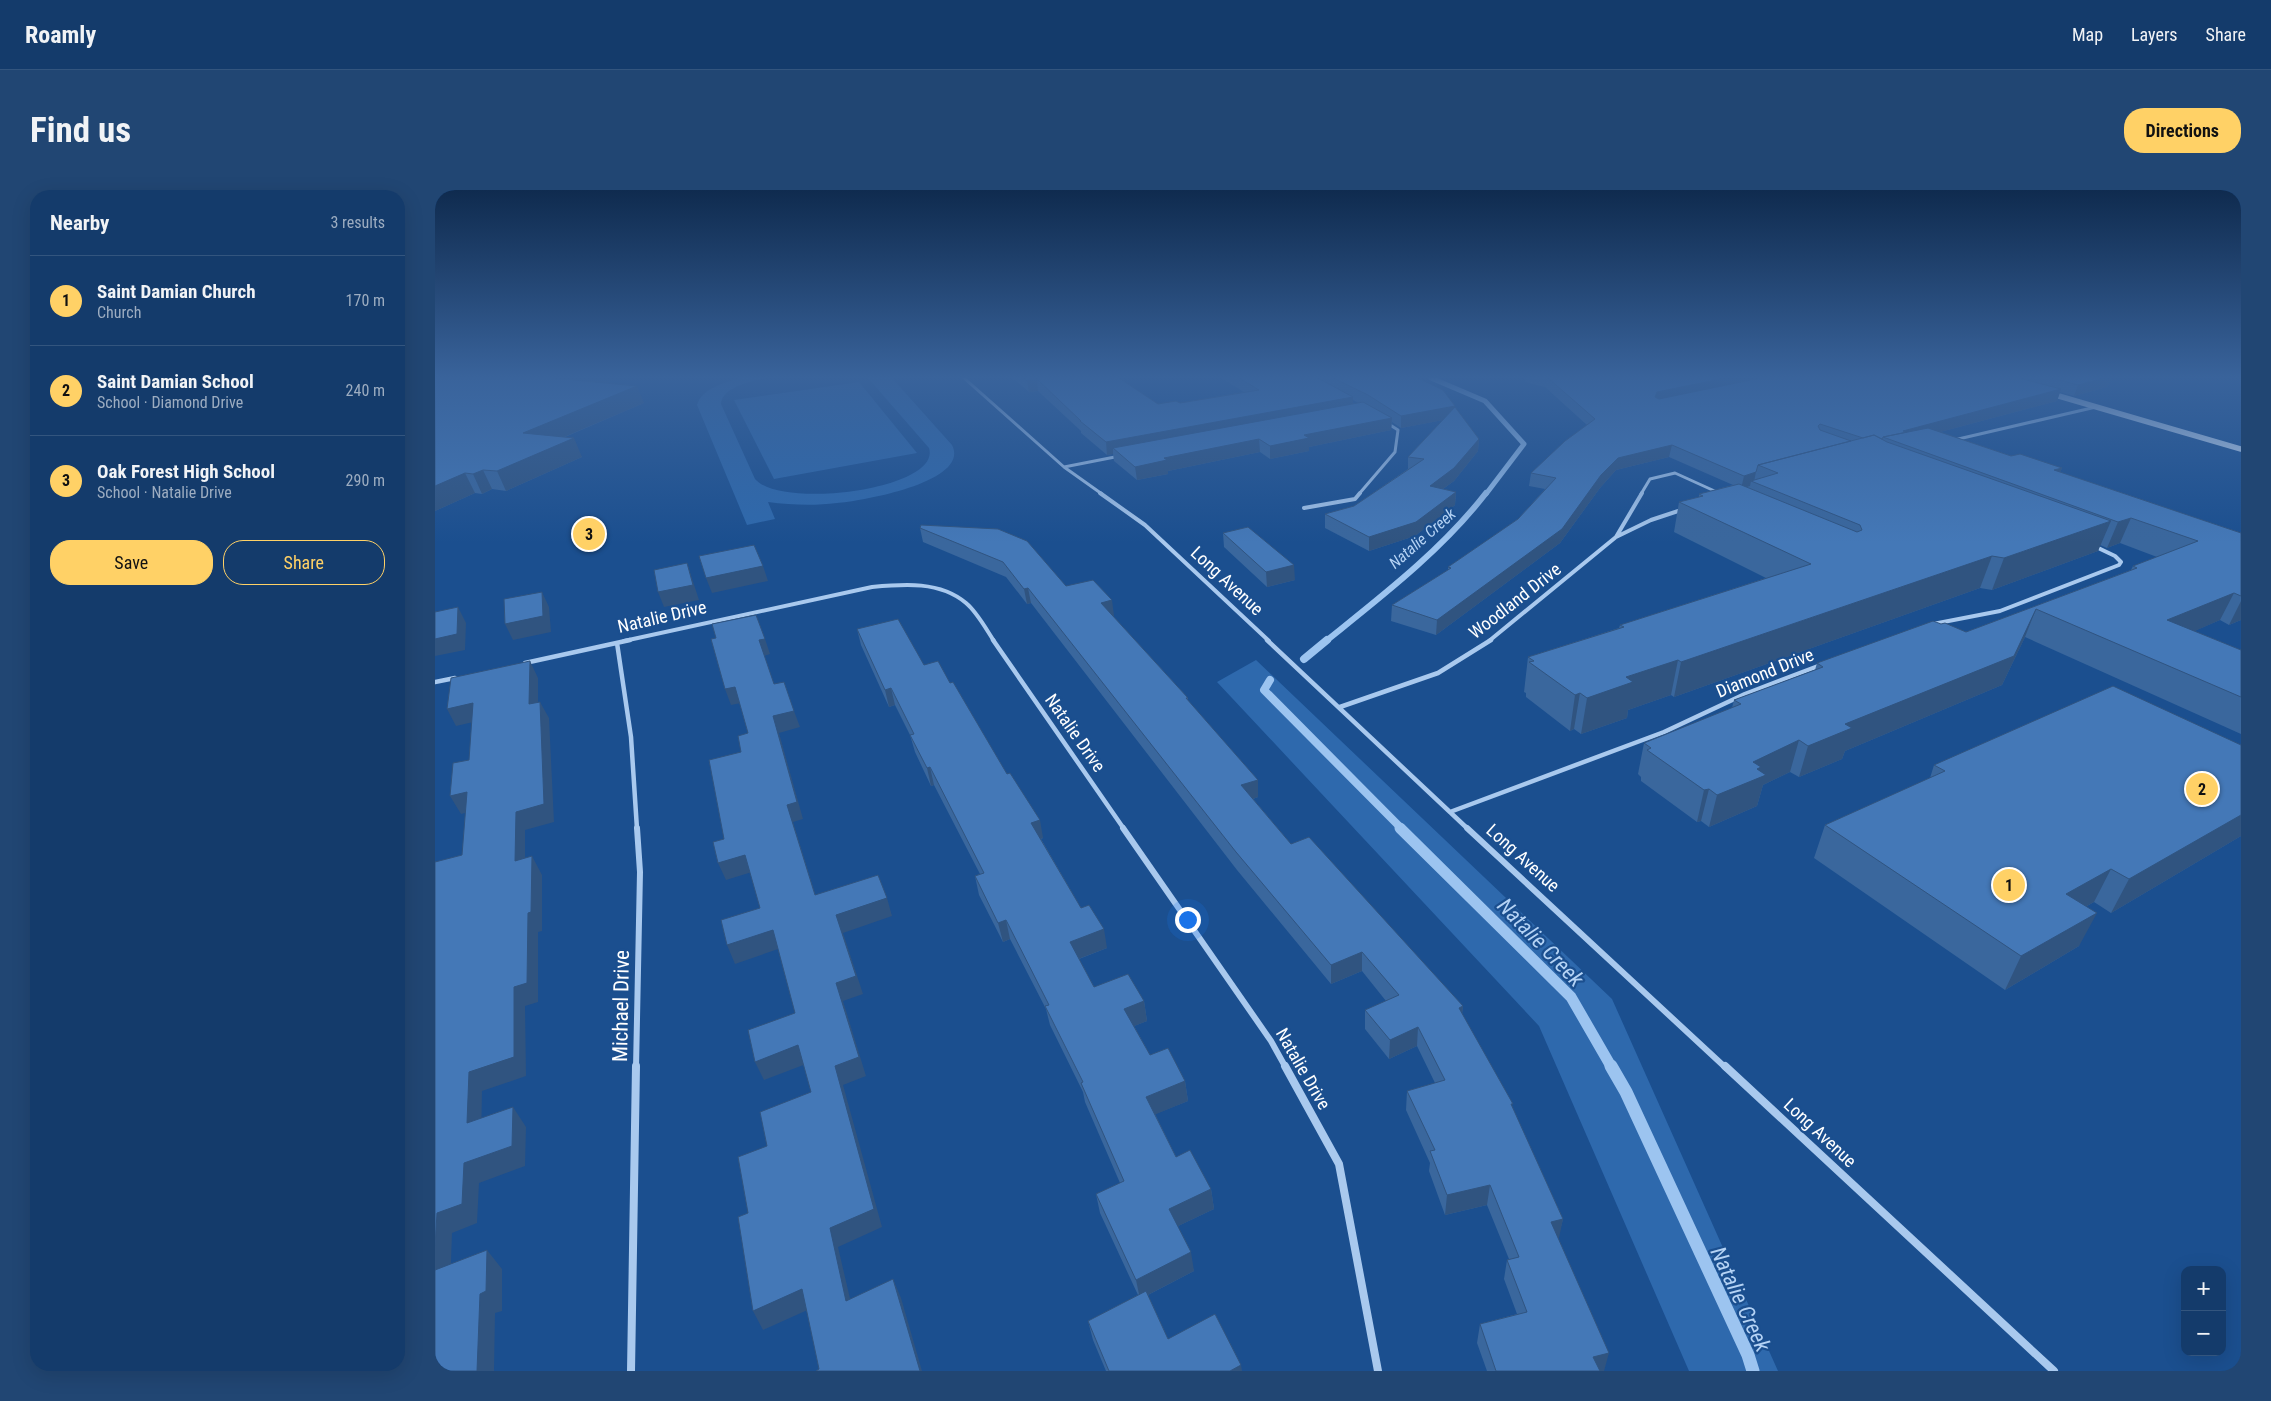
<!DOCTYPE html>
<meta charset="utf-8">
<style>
:root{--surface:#143b6b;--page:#214673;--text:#f1f3f6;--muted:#9dadc1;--line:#33557e;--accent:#ffd166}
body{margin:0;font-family:"Roboto Condensed",sans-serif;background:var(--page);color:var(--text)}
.controls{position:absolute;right:15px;bottom:15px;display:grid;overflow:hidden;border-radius:10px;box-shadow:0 5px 20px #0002}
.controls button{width:45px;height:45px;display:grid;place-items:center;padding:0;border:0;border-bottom:1px solid var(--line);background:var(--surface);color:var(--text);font:25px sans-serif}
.you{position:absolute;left:752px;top:729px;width:18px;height:18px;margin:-12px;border:4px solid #fff;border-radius:50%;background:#1a73e8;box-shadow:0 0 0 8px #1a73e833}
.badge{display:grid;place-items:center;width:32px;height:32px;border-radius:50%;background:var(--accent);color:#111;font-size:16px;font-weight:700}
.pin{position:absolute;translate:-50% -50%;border:2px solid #fff;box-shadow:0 1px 5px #0006}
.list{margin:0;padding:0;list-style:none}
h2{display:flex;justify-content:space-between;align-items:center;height:65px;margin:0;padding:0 20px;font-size:21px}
h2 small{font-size:16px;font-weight:400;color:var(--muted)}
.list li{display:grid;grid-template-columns:32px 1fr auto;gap:15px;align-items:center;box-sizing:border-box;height:90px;padding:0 20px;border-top:1px solid var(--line)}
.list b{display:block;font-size:19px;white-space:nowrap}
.list p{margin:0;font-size:16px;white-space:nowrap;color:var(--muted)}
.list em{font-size:16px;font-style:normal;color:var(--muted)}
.actions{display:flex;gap:10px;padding:15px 20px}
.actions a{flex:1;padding:11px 0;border:1px solid var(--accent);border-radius:20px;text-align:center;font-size:18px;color:var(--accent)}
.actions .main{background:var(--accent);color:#111}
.map{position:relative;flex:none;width:1806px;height:1181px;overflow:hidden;border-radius:20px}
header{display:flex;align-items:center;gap:30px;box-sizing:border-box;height:70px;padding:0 25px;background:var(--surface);border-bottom:1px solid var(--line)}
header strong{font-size:24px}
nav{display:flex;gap:28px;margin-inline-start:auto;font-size:18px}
.intro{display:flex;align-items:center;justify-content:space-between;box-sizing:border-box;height:120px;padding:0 30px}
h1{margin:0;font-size:35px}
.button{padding:12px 22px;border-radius:20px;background:var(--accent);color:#111;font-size:18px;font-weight:700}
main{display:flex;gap:30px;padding:0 30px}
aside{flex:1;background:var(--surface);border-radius:20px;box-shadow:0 5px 20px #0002}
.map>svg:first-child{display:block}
</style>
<header>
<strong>Roamly</strong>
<nav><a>Map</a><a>Layers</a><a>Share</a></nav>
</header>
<div class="intro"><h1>Find us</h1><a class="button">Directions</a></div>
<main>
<aside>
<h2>Nearby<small>3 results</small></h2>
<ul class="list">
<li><span class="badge">1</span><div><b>Saint Damian Church</b><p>Church</p></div><em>170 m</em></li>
<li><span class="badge">2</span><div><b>Saint Damian School</b><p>School · Diamond Drive</p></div><em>240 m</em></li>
<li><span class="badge">3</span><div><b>Oak Forest High School</b><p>School · Natalie Drive</p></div><em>290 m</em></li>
</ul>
<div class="actions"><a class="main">Save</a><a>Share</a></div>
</aside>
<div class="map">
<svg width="1806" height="1181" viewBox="0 0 1806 1181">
<rect width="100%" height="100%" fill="#1b4f8f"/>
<path fill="#2e69ad" d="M 306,188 L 330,188 C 317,191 287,197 286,214 L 320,289 C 346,320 507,299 494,258 L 433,188 L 457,188 L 517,255 C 536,292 426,311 402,313 C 379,316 356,315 333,312 L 340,329 L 312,335 L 262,215 C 267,198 291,192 306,188 Z
M 424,192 L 482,263 L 339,289 L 299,210 Z
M 821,470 L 1177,809 L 1343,1181 L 1254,1181 L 1104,836 L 782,492 Z"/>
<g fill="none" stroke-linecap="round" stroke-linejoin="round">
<path stroke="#9cc4f0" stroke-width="5" d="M 996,188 L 1050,211 L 1089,254 L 1051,304"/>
<path stroke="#9cc4f0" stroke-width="6" d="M 891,451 C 947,406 1007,360 1051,303"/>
<path stroke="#9cc4f0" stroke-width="8" d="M 869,469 L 892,450
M 835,490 L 829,500 L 967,639"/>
<path stroke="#9cc4f0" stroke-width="11" d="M 965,638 L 1136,807 L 1177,878"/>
<path stroke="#9cc4f0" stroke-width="13" d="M 1176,876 L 1191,902 L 1313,1165 L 1318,1181"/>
<path stroke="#a9c9ee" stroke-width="3" d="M 529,188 L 629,277 L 667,304
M 1519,250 L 1661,217
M 629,277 L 685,266
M 924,304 L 960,262 L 963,240 L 952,233
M 1206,304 L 1215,289 L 1240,283 L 1284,303"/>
<path stroke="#a9c9ee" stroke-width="4" d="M 665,303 L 710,335 L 834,451
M 869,318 L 920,309 L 925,303
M 1181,347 L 1207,303
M 1498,434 L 1565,421 L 1684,375 L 1686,372 L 1680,366 L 1659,356
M 189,451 L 437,397 C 469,394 505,391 531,413 C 542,422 551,439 559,451
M 1054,451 L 1181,347 L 1216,330 L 1249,319"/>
<path stroke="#a9c9ee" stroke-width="4.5" d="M 558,450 L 689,639
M 832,450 L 1033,639
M 182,453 L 196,547 L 202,639
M 90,473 L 195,450
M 0,492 L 20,488
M 905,517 L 1003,483 L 1056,450
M 1015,622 L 1229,542 L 1310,504 L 1386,475"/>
<path stroke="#a9c9ee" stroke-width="6" d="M 688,638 L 836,851 L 851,878
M 1032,638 L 1291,878
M 201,878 L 205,682 L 202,638"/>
<path stroke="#a9c9ee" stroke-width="8" d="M 850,876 L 904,974 L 943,1181
M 1290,876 L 1619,1181
M 196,1181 L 201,876"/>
<path stroke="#d6e6fa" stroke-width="5.5" d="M 1610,202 L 1806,259"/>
</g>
<path fill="#3a679d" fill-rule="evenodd" d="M 0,188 L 187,188 L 169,193 L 209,213 L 130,247 L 147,267 L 71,301 L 57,299 L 47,304 L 40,303 L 0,321 Z
M 578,188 L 684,188 L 723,214 L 745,213 L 809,202 L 786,188 L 974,188 L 1020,216 L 1019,218 L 1044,249 L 1043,261 L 1019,291 L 1008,299 L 1021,302 L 1020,315 L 980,346 L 934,361 L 890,338 L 890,324 L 919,316 L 973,279 L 973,267 L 1008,230 L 966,238 L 957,232 L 956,240 L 874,257 L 874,261 L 835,269 L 825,262 L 733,281 L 733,284 L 702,290 L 679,271 L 678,264 L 672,265 L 646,243 L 646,241 L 603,201 L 594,202 ZM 918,210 L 924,213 L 918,214 Z
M 1089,188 L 1676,188 L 1672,197 L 1639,206 L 1625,202 L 1622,211 L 1505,242 L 1576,266 L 1627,278 L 1625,282 L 1806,343 L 1806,430 L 1794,435 L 1785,430 L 1759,441 L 1806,460 L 1806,544 L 1590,447 L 1567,495 L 1410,561 L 1407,569 L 1364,587 L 1355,582 L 1328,595 L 1322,616 L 1274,637 L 1266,631 L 1262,632 L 1206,591 L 1206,587 L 1203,584 L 1209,553 L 1297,518 L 1299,510 L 1380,480 L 1382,473 L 1506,434 L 1531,442 L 1696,380 L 1698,376 L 1722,367 L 1685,353 L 1672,358 L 1665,355 L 1663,361 L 1557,400 L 1545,398 L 1239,507 L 1236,505 L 1193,520 L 1192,528 L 1146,544 L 1139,539 L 1135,541 L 1091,507 L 1091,503 L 1089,502 L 1093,467 L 1184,438 L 1185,435 L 1331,388 L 1239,342 L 1244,312 L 1264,307 L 1264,304 L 1298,295 L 1234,267 L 1181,280 L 1165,298 L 1125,353 L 1001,445 L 956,431 L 957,415 L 1013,380 L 1013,377 L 1083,329 L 1110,299 L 1094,296 L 1096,283 L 1152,235 L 1110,197 L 1090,192 Z
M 485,338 L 631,396 L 679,426 L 678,426 L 753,508 L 753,511 L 823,590 L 823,607 L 818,609 L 856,654 L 1028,816 L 1027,824 L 1077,918 L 1128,1029 L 1123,1048 L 1169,1181 L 1052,1181 L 1042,1153 L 1045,1134 L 1082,1124 L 1069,1089 L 1072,1070 L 1074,1069 L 1052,1015 L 1010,1025 L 994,981 L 995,973 L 971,920 L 972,901 L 1000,893 L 982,856 L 954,869 L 930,839 L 930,820 L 951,811 L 927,781 L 896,794 L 802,680 L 596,413 L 592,414 L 571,387 L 488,352 Z
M 788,343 L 860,390 L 832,397 L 789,357 Z
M 422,439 L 489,475 L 608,648 L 606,649 L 646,718 L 672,758 L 644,769 L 659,797 L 709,811 L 712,831 L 699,836 L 715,865 L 750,891 L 753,911 L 720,924 L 741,967 L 776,999 L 779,1019 L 743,1036 L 759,1081 L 713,1105 L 733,1149 L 807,1181 L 671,1181 L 658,1150 L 653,1131 L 703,1105 L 665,1023 L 661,1004 L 685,993 L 650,912 L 648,902 L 615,835 L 611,819 L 575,749 L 568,752 L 544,705 L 540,686 L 545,684 L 499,595 L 496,596 L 480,562 L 475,545 L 460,515 L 454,517 L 426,455 Z
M 1806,555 L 1806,646 L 1676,723 L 1659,712 L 1652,716 L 1644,756 L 1570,800 L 1379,668 L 1390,635 L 1495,588 L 1499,575 Z"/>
<path fill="#305480" d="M 116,188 L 187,188 L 123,205 Z
M 1291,188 L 1342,188 L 1218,218 L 1220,207 L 1222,202 Z
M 1669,188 L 1676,188 L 1672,197 L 1639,206 L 1643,195 Z
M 602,189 L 603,201 L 594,202 L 592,191 Z
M 202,196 L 209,213 L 96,261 L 88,243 Z
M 1626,199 L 1622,211 L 1475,250 L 1468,241 Z
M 918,207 L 918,219 L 678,258 L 678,264 L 672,265 L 671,252 Z
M 1020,216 L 1019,228 L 966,238 L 966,226 Z
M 957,228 L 956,240 L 874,257 L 874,261 L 835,269 L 835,256 L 869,245 Z
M 139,248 L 147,267 L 71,301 L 62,281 Z
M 824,249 L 825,262 L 733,281 L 733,284 L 702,290 L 700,277 L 729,268 Z
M 1044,249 L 1043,261 L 1019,291 L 994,309 L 995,296 Z
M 1237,255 L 1234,267 L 1181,280 L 1165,298 L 1125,353 L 1001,445 L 1002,430 L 1166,285 L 1183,268 Z
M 1627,278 L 1617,301 L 1619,280 Z
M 48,280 L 57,299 L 47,304 L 38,284 Z
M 1321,282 L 1319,292 L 1316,291 L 1315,296 L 1306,299 L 1309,286 Z
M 30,283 L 40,303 L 0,321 L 0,296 Z
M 1021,302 L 1020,315 L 980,346 L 934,361 L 934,347 Z
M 1696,328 L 1685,353 L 1672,358 L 1683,332 Z
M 1676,331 L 1663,361 L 1557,400 L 1569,368 Z
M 1557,366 L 1545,398 L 1239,507 L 1246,472 Z
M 252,373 L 264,410 L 229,417 L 223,402 Z
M 859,375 L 860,390 L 832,397 L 831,382 Z
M 328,376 L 333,391 L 277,403 L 271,388 Z
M 593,398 L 596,413 L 592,414 L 589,399 Z
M 107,402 L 114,417 L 116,442 L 78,450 L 70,434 Z
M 1799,403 L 1785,430 L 1719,459 L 1732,430 Z
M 677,410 L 679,426 L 668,429 L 666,413 Z
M 1806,411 L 1806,430 L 1794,435 Z
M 23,417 L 31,433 L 30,460 L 0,466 L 0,449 Z
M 1601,419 L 1590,447 L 1567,495 L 1410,561 L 1407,569 L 1364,587 L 1373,556 Z
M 330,449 L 335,464 L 329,466 L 324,450 Z
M 1243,470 L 1236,505 L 1193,520 L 1192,528 L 1146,544 L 1152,508 L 1191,487 Z
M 95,471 L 103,488 L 103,531 L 94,514 Z
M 300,497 L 306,513 L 296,515 L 290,499 Z
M 456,498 L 460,515 L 454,517 L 450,500 Z
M 1145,503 L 1139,539 L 1135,541 L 1140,505 Z
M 105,512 L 114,528 L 119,632 L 90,640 L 90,689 L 80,671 L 81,622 Z
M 38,513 L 47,530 L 21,536 L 12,519 Z
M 359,521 L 365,537 L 344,543 L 368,629 L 358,632 L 386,723 L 380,705 L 352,615 L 338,526 Z
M 1364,550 L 1355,582 L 1328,595 L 1322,616 L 1274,637 L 1282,605 L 1318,572 Z
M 495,577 L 499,595 L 496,596 L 492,578 Z
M 823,590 L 823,607 L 807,613 L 806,595 Z
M 1274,599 L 1266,631 L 1262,632 L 1269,600 Z
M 32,602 L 42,620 L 26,624 L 15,606 Z
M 1806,625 L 1806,646 L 1676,723 L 1694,689 Z
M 605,630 L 608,648 L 600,651 L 596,633 Z
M 310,665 L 317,682 L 291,690 L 283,673 Z
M 97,666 L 107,685 L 107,741 L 103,742 L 103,812 L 90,816 L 91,886 L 47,901 L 46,953 L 32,933 L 34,882 L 79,797 L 93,723 Z
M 1676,679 L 1659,712 L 1614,737 L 1631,704 Z
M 452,708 L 457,726 L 408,743 L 428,804 L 408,811 L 431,886 L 408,895 L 447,1037 L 403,1057 L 420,1130 L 411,1111 L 395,1038 L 400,876 L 401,725 Z
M 1662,723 L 1644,756 L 1570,800 L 1586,766 Z
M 571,730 L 575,749 L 568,752 L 563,733 Z
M 669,739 L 672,758 L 638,771 L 635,752 Z
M 338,740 L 346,758 L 300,774 L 292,755 Z
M 927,762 L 927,781 L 896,794 L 896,775 Z
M 709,811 L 712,831 L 692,839 L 689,819 Z
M 1028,816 L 1026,836 L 1024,818 Z
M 983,837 L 982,856 L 954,869 L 955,850 Z
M 363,855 L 371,874 L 329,890 L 320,872 Z
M 750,891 L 753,911 L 714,927 L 711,907 Z
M 78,917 L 91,937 L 90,976 L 44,993 L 42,1033 L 17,1043 L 15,1100 L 0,1082 L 0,1056 L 2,1023 L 29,973 Z
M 1055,995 L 1052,1015 L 1010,1025 L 1012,1005 Z
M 776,999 L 779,1019 L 737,1039 L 734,1019 Z
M 1128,1029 L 1124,1048 L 1112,1051 L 1116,1032 Z
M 52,1060 L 67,1079 L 67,1121 L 60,1123 L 59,1181 L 42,1181 L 45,1104 Z
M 756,1062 L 759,1081 L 705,1109 L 701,1090 Z
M 458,1089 L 466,1108 L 487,1181 L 485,1181 Z
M 367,1099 L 377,1118 L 328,1140 L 318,1121 Z
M 1174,1163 L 1169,1181 L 1155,1181 L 1158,1167 Z
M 806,1175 L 807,1181 L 795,1181 Z"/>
<path fill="#4478b7" stroke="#305480" d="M 0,188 L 117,188 L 202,196 L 88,243 L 139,248 L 62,281 L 48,280 L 38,284 L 30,283 L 0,296 Z
M 589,188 L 684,188 L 723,214 L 741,211 L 745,213 L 824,200 L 804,188 L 883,188 L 918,207 L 671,252 L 645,231 L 646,231 L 602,189 L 592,191 Z
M 898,188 L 983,188 L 1008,200 L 1020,216 L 966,226 L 933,205 Z
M 1113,188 L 1291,188 L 1222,202 L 1220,207 L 1224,209 L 1325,188 L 1584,188 L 1626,199 L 1468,241 L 1472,242 L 1448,247 L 1447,249 L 1439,245 L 1428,248 L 1385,234 L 1383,236 L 1385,240 L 1416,251 L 1323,275 L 1321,282 L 1309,286 L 1237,255 L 1183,268 L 1166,285 L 1127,339 L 1002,430 L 957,415 L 1016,378 L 1013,377 L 1083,329 L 1121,288 L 1096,283 L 1130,251 L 1160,229 Z
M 1617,188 L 1669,188 L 1643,195 Z
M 928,212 L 957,228 L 869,245 L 874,248 L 835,256 L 824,249 L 729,268 L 732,270 L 700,277 L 678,258 Z
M 1020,217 L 1044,249 L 1019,278 L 995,296 L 1021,302 L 981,332 L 934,347 L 890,324 L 919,316 L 989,269 L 973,267 Z
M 1493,238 L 1576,266 L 1585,264 L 1627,278 L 1619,280 L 1806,343 L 1806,406 L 1799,403 L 1732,430 L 1806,460 L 1806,507 L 1601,419 L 1579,466 L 1410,534 L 1417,538 L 1373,556 L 1364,550 L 1318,572 L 1326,577 L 1322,579 L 1331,585 L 1282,605 L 1274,599 L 1269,600 L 1212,560 L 1216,558 L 1209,553 L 1306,514 L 1299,510 L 1388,477 L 1382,473 L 1498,431 L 1506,434 L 1510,433 L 1531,442 L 1702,378 L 1698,376 L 1763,351 L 1696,328 L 1683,332 L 1448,247 Z
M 1439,245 L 1452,252 L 1676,331 L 1569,368 L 1557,366 L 1246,472 L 1243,470 L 1191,487 L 1198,492 L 1152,508 L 1145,503 L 1140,505 L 1094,472 L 1099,471 L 1093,467 L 1189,437 L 1185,435 L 1376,374 L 1244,312 L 1268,306 L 1264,304 L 1304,294 L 1422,342 L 1427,340 L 1425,335 L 1316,291 L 1343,283 L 1323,275 Z
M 486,335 L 563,339 L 592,351 L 631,396 L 658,390 L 677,410 L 666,413 L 753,508 L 751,508 L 823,590 L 806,595 L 856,654 L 874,647 L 1028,816 L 1024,818 L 1078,914 L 1076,914 L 1128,1029 L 1116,1032 L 1174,1163 L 1158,1167 L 1165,1181 L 1061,1181 L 1045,1134 L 1092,1122 L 1072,1070 L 1084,1067 L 1055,995 L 1012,1005 L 995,961 L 1000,960 L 972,901 L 1010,890 L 983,837 L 955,850 L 930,820 L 964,805 L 927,762 L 896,775 L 801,662 L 593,398 L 589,399 L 568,372 L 485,338 Z
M 813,337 L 859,375 L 831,382 L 788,343 Z
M 319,355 L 328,376 L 271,388 L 264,366 Z
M 252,373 L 258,395 L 223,402 L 219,380 Z
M 107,402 L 108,426 L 70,434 L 69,409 Z
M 23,417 L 22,444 L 0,449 L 0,422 Z
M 321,425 L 330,449 L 324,450 L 339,494 L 349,492 L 359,521 L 338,526 L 362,612 L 352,615 L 380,705 L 443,685 L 452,708 L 401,725 L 421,786 L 401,793 L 424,867 L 400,876 L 439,1019 L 395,1038 L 411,1111 L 458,1089 L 485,1181 L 381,1181 L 384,1179 L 367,1099 L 318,1121 L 303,1027 L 313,1023 L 303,967 L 332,956 L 325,922 L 376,902 L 363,855 L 320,872 L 313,840 L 360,823 L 338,740 L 292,755 L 286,730 L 325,718 L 310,665 L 283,673 L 278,652 L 289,649 L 274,570 L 306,562 L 303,546 L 313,543 L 300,497 L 290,499 L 276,449 L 281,448 L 277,434 Z
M 463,429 L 489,475 L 503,471 L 515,493 L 518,492 L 572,584 L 575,583 L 605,630 L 596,633 L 646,718 L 654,715 L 669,739 L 635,752 L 659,797 L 693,784 L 709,811 L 689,819 L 715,865 L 733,858 L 750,891 L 711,907 L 741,967 L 755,960 L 776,999 L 734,1019 L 756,1062 L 701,1090 L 661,1004 L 689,991 L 646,893 L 648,892 L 610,816 L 614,815 L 571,730 L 563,733 L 540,686 L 549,683 L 495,577 L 492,578 L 475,545 L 479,544 L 456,498 L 450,500 L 422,439 Z
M 95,471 L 94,514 L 105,512 L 109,614 L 81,622 L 80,671 L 97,666 L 96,722 L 93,723 L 92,793 L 79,797 L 79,867 L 34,882 L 32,933 L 78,917 L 77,956 L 29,973 L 27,1014 L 2,1023 L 0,1056 L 0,672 L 27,665 L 32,602 L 15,606 L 18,573 L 34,570 L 38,513 L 12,519 L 16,488 Z
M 1678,496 L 1806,555 L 1806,625 L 1694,689 L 1676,679 L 1631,704 L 1662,723 L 1586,766 L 1390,635 L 1510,581 L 1499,575 Z
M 52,1060 L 51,1101 L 45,1104 L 42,1181 L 0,1181 L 0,1080 Z
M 711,1101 L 733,1149 L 780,1124 L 806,1175 L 795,1181 L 674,1181 L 653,1131 Z"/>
<linearGradient id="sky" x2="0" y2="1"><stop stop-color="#0f2b4f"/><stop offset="0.53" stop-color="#39639b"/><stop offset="1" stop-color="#39639b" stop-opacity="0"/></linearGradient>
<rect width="1806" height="353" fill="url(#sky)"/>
<g text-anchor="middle" stroke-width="4.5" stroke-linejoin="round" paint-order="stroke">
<g font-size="16" font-style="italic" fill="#b5d3f5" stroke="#1b4f8f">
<text transform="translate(987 348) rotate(-41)" y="6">Natalie Creek</text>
</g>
<g font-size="18" fill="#fff" stroke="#1b4f8f">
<text transform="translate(792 391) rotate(43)" y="6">Long Avenue</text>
<text transform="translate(1080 411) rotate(-38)" y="6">Woodland Drive</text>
<text transform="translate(227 427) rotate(-13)" y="6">Natalie Drive</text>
<text transform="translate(1330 483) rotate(-22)" y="6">Diamond Drive</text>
<text transform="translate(640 543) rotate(55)" y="6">Natalie Drive</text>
<text transform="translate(1088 668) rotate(42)" y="6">Long Avenue</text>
<text transform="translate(868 879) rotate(60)" y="6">Natalie Drive</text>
<text transform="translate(1385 943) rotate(43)" y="6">Long Avenue</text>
</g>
<g font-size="21" fill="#fff" stroke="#1b4f8f">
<text transform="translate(186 816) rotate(-89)" y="7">Michael Drive</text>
</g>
<g font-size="22" font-style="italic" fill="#b5d3f5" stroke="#1b4f8f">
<text transform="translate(1106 752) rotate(46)" y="8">Natalie Creek</text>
<text transform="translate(1306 1109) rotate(65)" y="8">Natalie Creek</text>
</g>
</g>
</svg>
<div class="controls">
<button>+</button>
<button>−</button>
</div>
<div class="you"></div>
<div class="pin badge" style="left:1574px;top:695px">1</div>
<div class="pin badge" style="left:1767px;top:599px">2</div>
<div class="pin badge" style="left:154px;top:344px">3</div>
</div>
</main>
